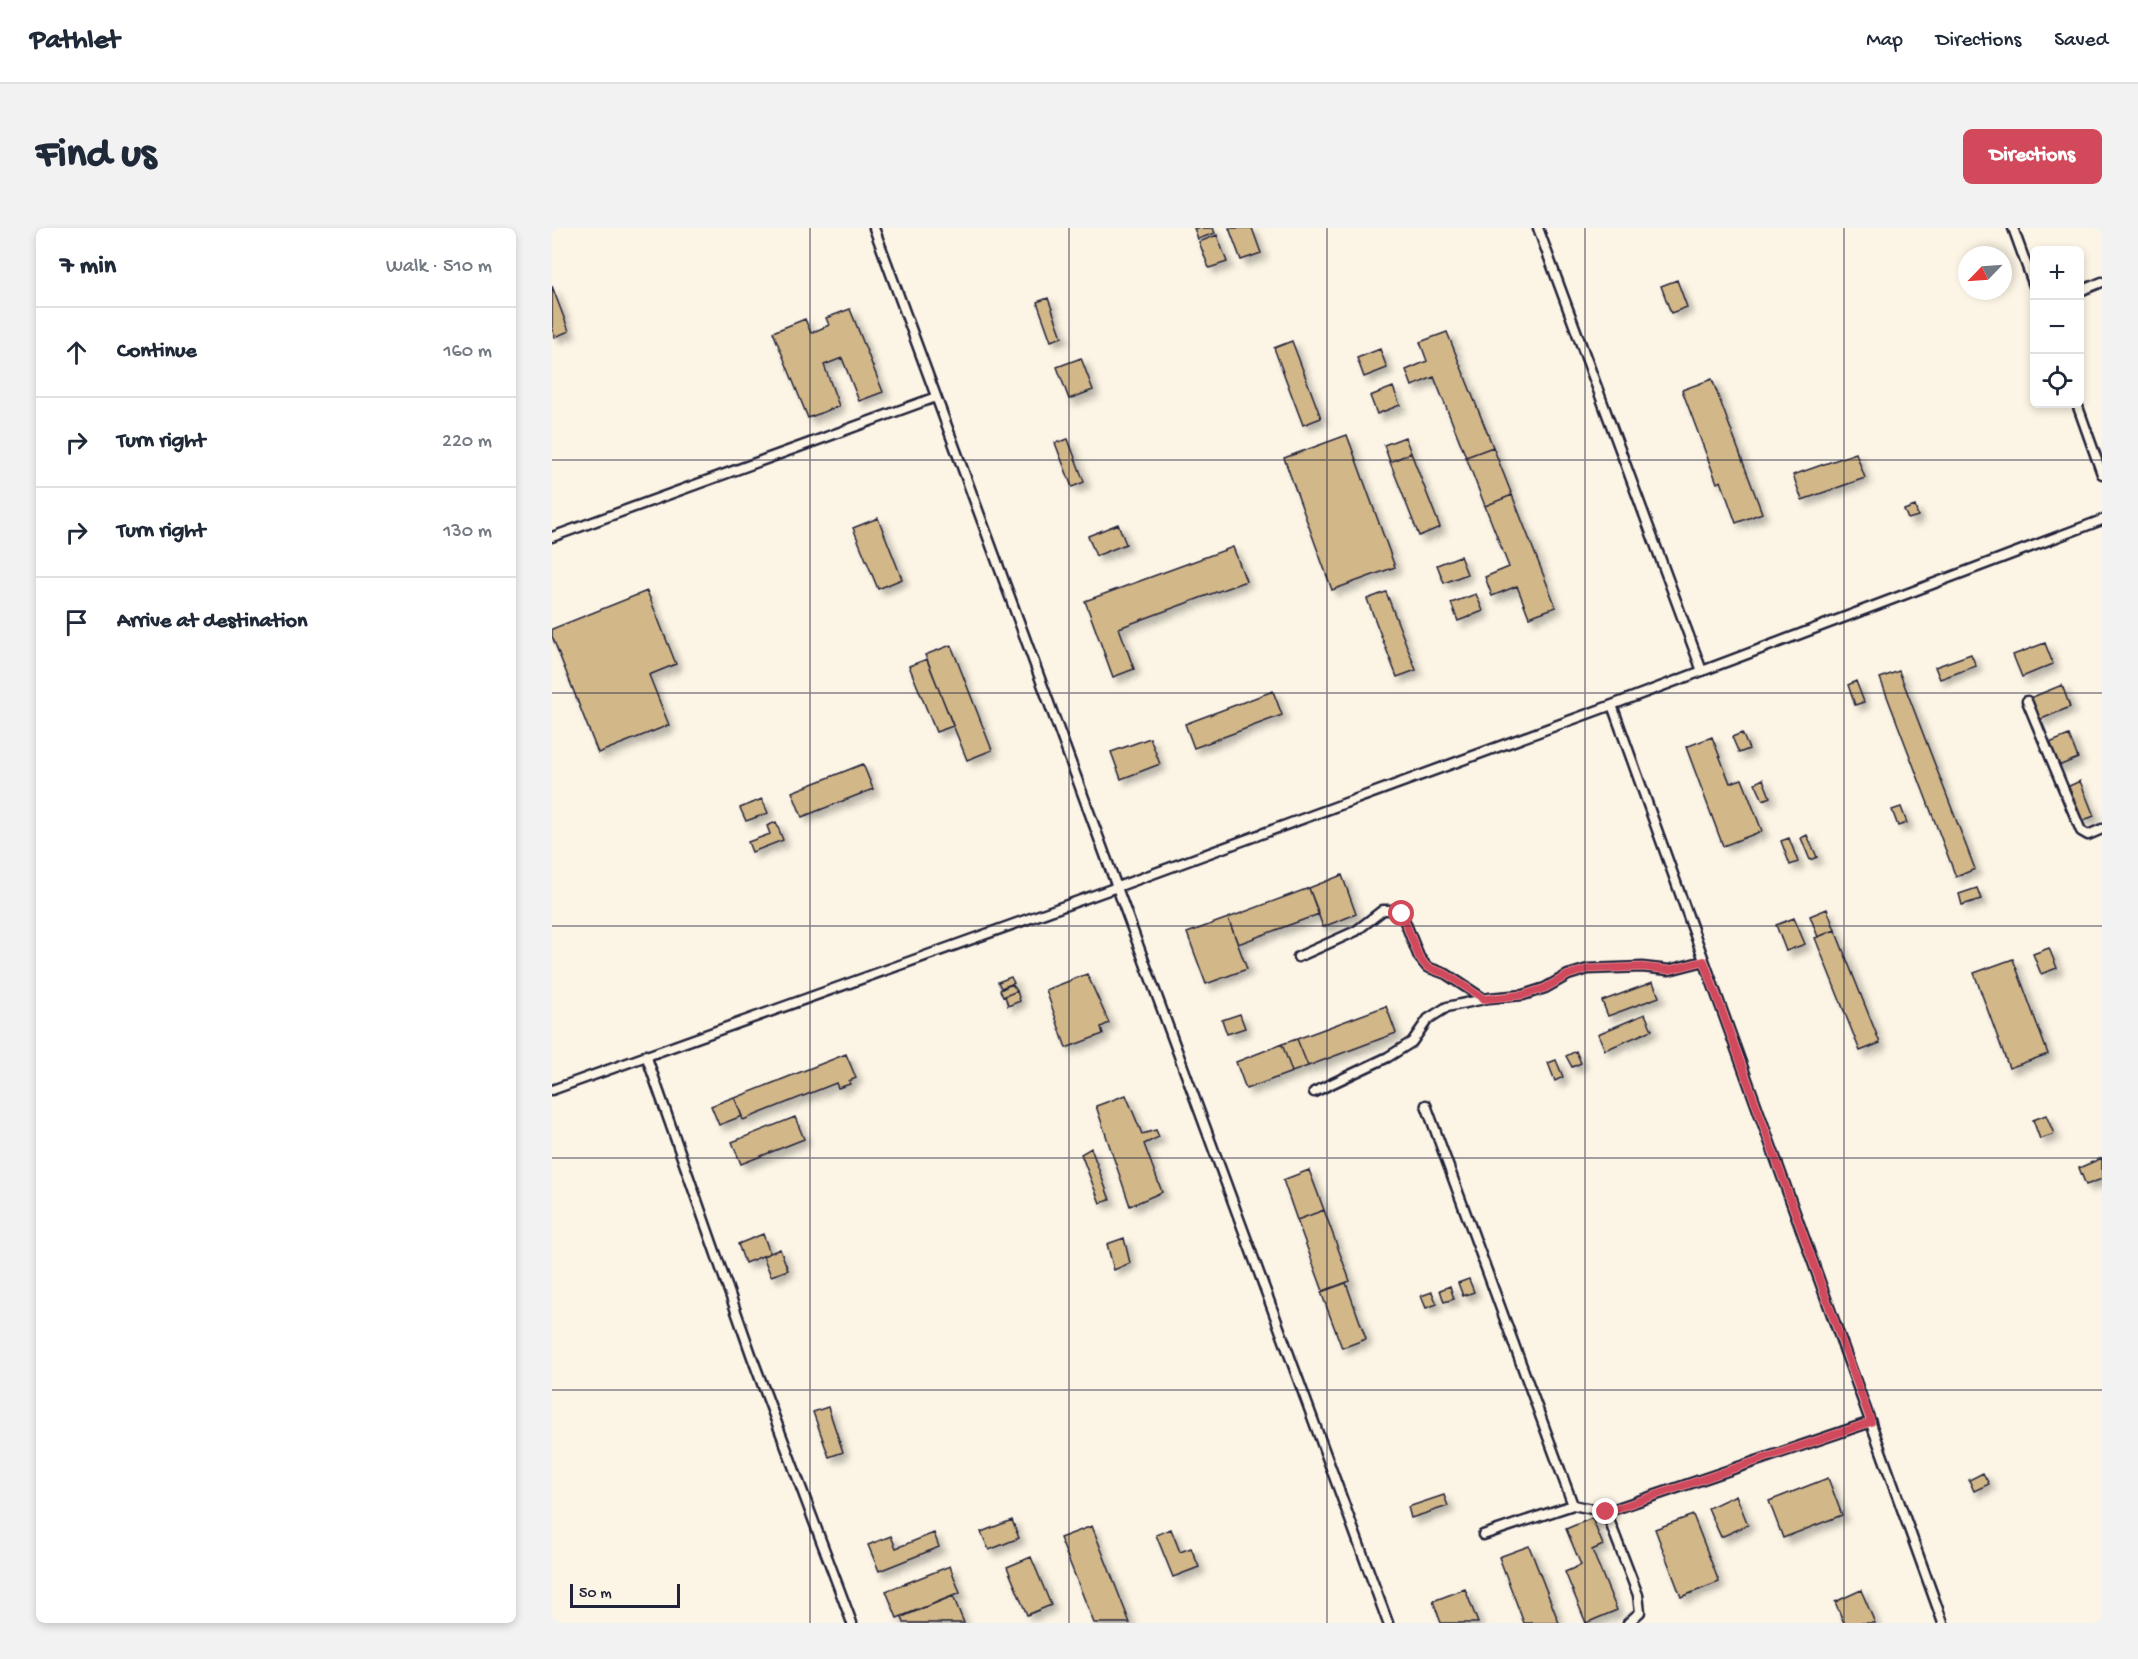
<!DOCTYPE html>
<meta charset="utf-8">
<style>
:root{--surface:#fff;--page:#f2f2f3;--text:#1f2937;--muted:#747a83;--line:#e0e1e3;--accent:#d1495b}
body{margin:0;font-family:"Gochi Hand",sans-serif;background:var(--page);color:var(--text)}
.controls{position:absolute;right:18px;top:18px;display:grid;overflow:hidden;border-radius:9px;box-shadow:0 3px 9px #0003}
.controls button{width:54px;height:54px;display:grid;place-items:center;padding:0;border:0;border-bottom:2px solid var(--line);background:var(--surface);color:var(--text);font:30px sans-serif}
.compass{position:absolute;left:1406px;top:18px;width:54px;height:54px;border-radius:50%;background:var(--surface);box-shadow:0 3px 9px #0003;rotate:245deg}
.scale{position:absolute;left:18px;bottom:15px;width:110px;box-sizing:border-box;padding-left:6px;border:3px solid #22223b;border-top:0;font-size:16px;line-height:21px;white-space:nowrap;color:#22223b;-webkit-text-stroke:4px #fcf5e5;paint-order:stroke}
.stop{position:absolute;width:18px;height:18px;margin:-14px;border:4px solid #d1495b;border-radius:50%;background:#fff}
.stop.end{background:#d1495b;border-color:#fff;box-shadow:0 2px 6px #0008}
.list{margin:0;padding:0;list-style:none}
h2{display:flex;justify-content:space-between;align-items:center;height:78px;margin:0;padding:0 24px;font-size:26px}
h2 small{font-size:20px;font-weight:400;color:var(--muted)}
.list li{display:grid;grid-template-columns:39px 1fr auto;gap:18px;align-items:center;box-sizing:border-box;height:90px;padding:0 24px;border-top:2px solid var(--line)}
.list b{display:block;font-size:22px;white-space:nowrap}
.list em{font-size:20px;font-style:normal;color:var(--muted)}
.icon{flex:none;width:33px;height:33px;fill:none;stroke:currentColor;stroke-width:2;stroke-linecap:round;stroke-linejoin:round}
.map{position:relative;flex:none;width:1550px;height:1395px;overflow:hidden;border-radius:9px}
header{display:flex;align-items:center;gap:36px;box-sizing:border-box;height:84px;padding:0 30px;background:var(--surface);border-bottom:2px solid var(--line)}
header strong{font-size:28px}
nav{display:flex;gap:33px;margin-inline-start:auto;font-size:21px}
.intro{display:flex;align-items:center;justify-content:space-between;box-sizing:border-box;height:144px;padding:0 36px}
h1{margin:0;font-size:42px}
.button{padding:15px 27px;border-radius:9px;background:var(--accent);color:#fff;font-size:21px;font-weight:700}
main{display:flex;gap:36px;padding:0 36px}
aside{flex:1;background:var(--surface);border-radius:9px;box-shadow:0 3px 9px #0003}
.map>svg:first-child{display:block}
</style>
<header>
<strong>Pathlet</strong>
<nav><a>Map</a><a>Directions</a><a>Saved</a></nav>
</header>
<div class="intro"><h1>Find us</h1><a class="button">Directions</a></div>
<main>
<aside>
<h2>7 min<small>Walk · 510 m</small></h2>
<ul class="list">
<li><svg class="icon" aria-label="ahead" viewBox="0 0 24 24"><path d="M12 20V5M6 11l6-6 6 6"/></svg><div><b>Continue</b></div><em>160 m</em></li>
<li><svg class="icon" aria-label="right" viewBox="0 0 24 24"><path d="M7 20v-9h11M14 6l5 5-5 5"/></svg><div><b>Turn right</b></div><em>220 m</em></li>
<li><svg class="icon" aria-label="right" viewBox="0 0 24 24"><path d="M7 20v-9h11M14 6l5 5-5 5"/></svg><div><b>Turn right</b></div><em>130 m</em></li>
<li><svg class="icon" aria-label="arrive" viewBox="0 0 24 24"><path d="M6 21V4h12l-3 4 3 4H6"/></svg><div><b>Arrive at destination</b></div></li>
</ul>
</aside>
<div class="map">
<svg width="1550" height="1395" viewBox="0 0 1550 1395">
<defs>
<filter id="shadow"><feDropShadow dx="5.5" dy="5.5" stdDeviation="3" flood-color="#0004"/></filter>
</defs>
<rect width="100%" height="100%" fill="#fcf5e5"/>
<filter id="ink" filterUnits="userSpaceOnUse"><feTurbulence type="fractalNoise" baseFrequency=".0167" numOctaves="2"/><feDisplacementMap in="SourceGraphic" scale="12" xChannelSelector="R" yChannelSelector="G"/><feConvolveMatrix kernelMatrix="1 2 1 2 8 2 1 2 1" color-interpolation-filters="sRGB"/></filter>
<g filter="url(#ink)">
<path fill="#d2b788" stroke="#22223b" stroke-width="1.5" filter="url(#shadow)" d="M 642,0 L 661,0 L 663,5 L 646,11 Z
M 677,0 L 700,0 L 709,25 L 689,32 Z
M 665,7 L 675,34 L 657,40 L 647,14 Z
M 1125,52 L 1135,79 L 1119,85 L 1109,58 Z
M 0,58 L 17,103 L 3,109 L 0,101 Z
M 496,70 L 510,109 L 499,113 L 485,74 Z
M 298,81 L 331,164 L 307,173 L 290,130 L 272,137 L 287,178 L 256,190 L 221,104 L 253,91 L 259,105 L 277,97 L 274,90 Z
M 895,104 L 941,219 L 914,229 L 882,149 L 860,158 L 854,142 L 875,133 L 868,114 Z
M 740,113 L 769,190 L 751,197 L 722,120 Z
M 828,121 L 835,140 L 812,149 L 805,130 Z
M 529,130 L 541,162 L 517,171 L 505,139 Z
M 1160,151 L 1210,285 L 1184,295 L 1169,253 L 1165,255 L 1130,162 Z
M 841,159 L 848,177 L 825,186 L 818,168 Z
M 795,207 L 843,339 L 780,362 L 732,230 Z
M 853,209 L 859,225 L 838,234 L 832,217 Z
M 516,211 L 532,254 L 520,259 L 503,215 Z
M 941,219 L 960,267 L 933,278 L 914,229 Z
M 859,225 L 888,299 L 867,308 L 838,234 Z
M 1304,225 L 1313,250 L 1250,272 L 1241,247 Z
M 960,267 L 1004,379 L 977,389 L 965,358 L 940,368 L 933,349 L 957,339 L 933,278 Z
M 1363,278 L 1366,288 L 1356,291 L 1352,282 Z
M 326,290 L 350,351 L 326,361 L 301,300 Z
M 566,296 L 574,316 L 544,328 L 536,308 Z
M 681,319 L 694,353 L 567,400 L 582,441 L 561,449 L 533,373 Z
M 908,328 L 915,346 L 892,355 L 885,337 Z
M 95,363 L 124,436 L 97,447 L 117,497 L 46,525 L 0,408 L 0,401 Z
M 834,364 L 864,442 L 845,449 L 815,371 Z
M 924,366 L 931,383 L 906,393 L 899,375 Z
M 1493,415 L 1501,436 L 1470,449 L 1461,427 Z
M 399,417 L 440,522 L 415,532 L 373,427 Z
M 1419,426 L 1424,438 L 1388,451 L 1383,439 Z
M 375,431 L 401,498 L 384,504 L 357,438 Z
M 1347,443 L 1423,641 L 1404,649 L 1328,450 Z
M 1304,453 L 1312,474 L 1303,477 L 1296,457 Z
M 1510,457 L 1518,479 L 1487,492 L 1478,470 Z
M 721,463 L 730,487 L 642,520 L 633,496 Z
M 1190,505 L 1197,521 L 1187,525 L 1180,509 Z
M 1517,507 L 1526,530 L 1504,539 L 1495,516 Z
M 1160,509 L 1178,555 L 1190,551 L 1210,603 L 1171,618 L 1134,519 Z
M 598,510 L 608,536 L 569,551 L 559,524 Z
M 311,536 L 321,561 L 250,589 L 240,564 Z
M 1211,551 L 1218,569 L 1211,572 L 1203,555 Z
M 1528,553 L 1542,588 L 1529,593 L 1515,559 Z
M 210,571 L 216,585 L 194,593 L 188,580 Z
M 1349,579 L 1355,595 L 1346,598 L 1340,582 Z
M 224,594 L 231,612 L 200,624 L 196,614 L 218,606 L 215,598 Z
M 1255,607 L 1265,629 L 1258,632 L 1249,610 Z
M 1237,610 L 1246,634 L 1238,637 L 1229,613 Z
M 790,647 L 804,686 L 771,699 L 757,660 Z
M 757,660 L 767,686 L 686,716 L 676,690 Z
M 1425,660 L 1429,671 L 1410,677 L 1407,666 Z
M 1275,681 L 1283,702 L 1266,709 L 1258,688 Z
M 676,690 L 695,741 L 654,756 L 635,705 Z
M 1242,690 L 1253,716 L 1234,723 L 1224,697 Z
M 1283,702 L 1328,815 L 1308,823 L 1263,710 Z
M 1497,720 L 1505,740 L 1489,746 L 1481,726 Z
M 1461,731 L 1496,826 L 1457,840 L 1422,745 Z
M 535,746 L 557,795 L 549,799 L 551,806 L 514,820 L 494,762 Z
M 459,749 L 462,755 L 449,760 L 446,754 Z
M 1101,754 L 1107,769 L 1056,788 L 1050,773 Z
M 460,756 L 465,763 L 451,769 L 448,762 Z
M 465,763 L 468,773 L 456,778 L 453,768 Z
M 834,778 L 844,805 L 756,838 L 745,811 Z
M 688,786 L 693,800 L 675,806 L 670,792 Z
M 1093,786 L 1100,802 L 1053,822 L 1046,806 Z
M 745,811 L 756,838 L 740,844 L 730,816 Z
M 730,816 L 740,844 L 694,861 L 684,834 Z
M 1024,823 L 1029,835 L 1020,839 L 1014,828 Z
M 294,826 L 304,850 L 297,853 L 298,856 L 286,860 L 284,855 L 191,892 L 183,870 Z
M 1004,832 L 1011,849 L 1003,853 L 996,835 Z
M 574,867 L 590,906 L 604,902 L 607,909 L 592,916 L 610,964 L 578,978 L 544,878 Z
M 182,869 L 190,888 L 167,897 L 159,878 Z
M 1494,887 L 1502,906 L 1488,911 L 1481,892 Z
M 243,889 L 252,911 L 189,936 L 180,914 Z
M 539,920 L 558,972 L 548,975 L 529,926 Z
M 1550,930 L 1550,951 L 1534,957 L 1527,940 Z
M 757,942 L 772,982 L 745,992 L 731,952 Z
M 772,982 L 798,1053 L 771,1063 L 745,992 Z
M 211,1006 L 218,1025 L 193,1035 L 186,1016 Z
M 572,1010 L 578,1035 L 562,1042 L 555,1016 Z
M 228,1021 L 236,1042 L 219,1048 L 211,1028 Z
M 917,1051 L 922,1064 L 911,1068 L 906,1055 Z
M 794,1055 L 814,1111 L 790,1120 L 769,1064 Z
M 898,1058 L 902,1071 L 892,1074 L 888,1062 Z
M 880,1064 L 885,1076 L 874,1080 L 869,1068 Z
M 276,1179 L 291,1224 L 277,1229 L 261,1184 Z
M 1431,1245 L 1437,1256 L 1422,1263 L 1417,1252 Z
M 1276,1250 L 1290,1287 L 1231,1310 L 1217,1273 Z
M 892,1267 L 896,1278 L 859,1290 L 856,1279 Z
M 1184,1267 L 1196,1297 L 1169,1309 L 1156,1280 Z
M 1141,1287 L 1167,1354 L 1129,1369 L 1103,1301 Z
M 1040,1290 L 1051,1317 L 1040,1322 L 1065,1382 L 1034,1395 L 1013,1344 L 1029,1337 L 1014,1301 Z
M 460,1292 L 467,1310 L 437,1322 L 429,1304 Z
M 540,1298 L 578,1395 L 542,1395 L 508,1310 Z
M 619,1301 L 628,1324 L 639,1320 L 647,1339 L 621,1349 L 604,1307 Z
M 382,1305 L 387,1319 L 327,1343 L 316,1317 L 339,1308 L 344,1320 Z
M 977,1318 L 1007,1395 L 972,1395 L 947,1329 Z
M 479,1329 L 499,1377 L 475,1387 L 455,1339 Z
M 398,1338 L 408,1365 L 345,1390 L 334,1363 Z
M 913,1361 L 926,1395 L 889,1395 L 881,1373 Z
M 1309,1362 L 1323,1395 L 1292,1395 L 1283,1374 Z
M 401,1368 L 412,1395 L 352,1395 L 350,1389 Z"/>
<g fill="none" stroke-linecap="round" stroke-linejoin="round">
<defs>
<path id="lane" d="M 322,0 L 836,1395
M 986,0 L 1150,443
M 1461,0 L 1482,58
M 1528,63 L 1550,54
M 1525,176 L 1550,246
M 0,309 L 384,169
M 1475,473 L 1529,603 L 1536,607 L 1550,601
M 1060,477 L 1391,1395
M 746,729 L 804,703 L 831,682 L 843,682 L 850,686 L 867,729 L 875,739 L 894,746 L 932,771
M 94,827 L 200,1129 L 300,1395
M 0,862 L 565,659 L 1060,477 L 1550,292
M 762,864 L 836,829 L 860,814 L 876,791 L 895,779 L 937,770 L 971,767 L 993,760 L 1016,747 L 1036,741 L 1090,739 L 1117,742 L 1152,733
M 874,877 L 1021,1277
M 1054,1284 L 1086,1367 L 1088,1384 L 1076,1395
M 931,1307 L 1021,1277 L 1054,1284 L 1319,1194"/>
</defs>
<use href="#lane" stroke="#22223b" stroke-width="13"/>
<use href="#lane" stroke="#fcf5e5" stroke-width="8"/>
</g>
</g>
<g fill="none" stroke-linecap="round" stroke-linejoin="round" filter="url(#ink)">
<path stroke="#d1495b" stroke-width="8" d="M 850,686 L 867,729 L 875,739 L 894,746 L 932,771 L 971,767 L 993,760 L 1016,747 L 1036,741 L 1090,739 L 1117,742 L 1152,733 L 1319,1194 L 1054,1284"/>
</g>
<path fill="none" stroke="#22223b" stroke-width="1.5" stroke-opacity="0.55" d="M 258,0 L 258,1395M 517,0 L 517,1395M 775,0 L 775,1395M 1033,0 L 1033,1395M 1292,0 L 1292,1395M 0,232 L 1550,232M 0,465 L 1550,465M 0,698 L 1550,698M 0,930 L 1550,930M 0,1162 L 1550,1162"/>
</svg>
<div class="controls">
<button>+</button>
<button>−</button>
<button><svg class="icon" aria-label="locate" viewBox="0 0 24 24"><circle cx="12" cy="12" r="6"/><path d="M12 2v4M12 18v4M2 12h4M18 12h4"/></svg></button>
</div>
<svg class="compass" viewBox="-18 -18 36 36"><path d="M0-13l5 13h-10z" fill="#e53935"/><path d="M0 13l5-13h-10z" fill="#747a83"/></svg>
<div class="scale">50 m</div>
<div class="stop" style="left:850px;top:686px"></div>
<div class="stop end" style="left:1054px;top:1284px"></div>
</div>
</main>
